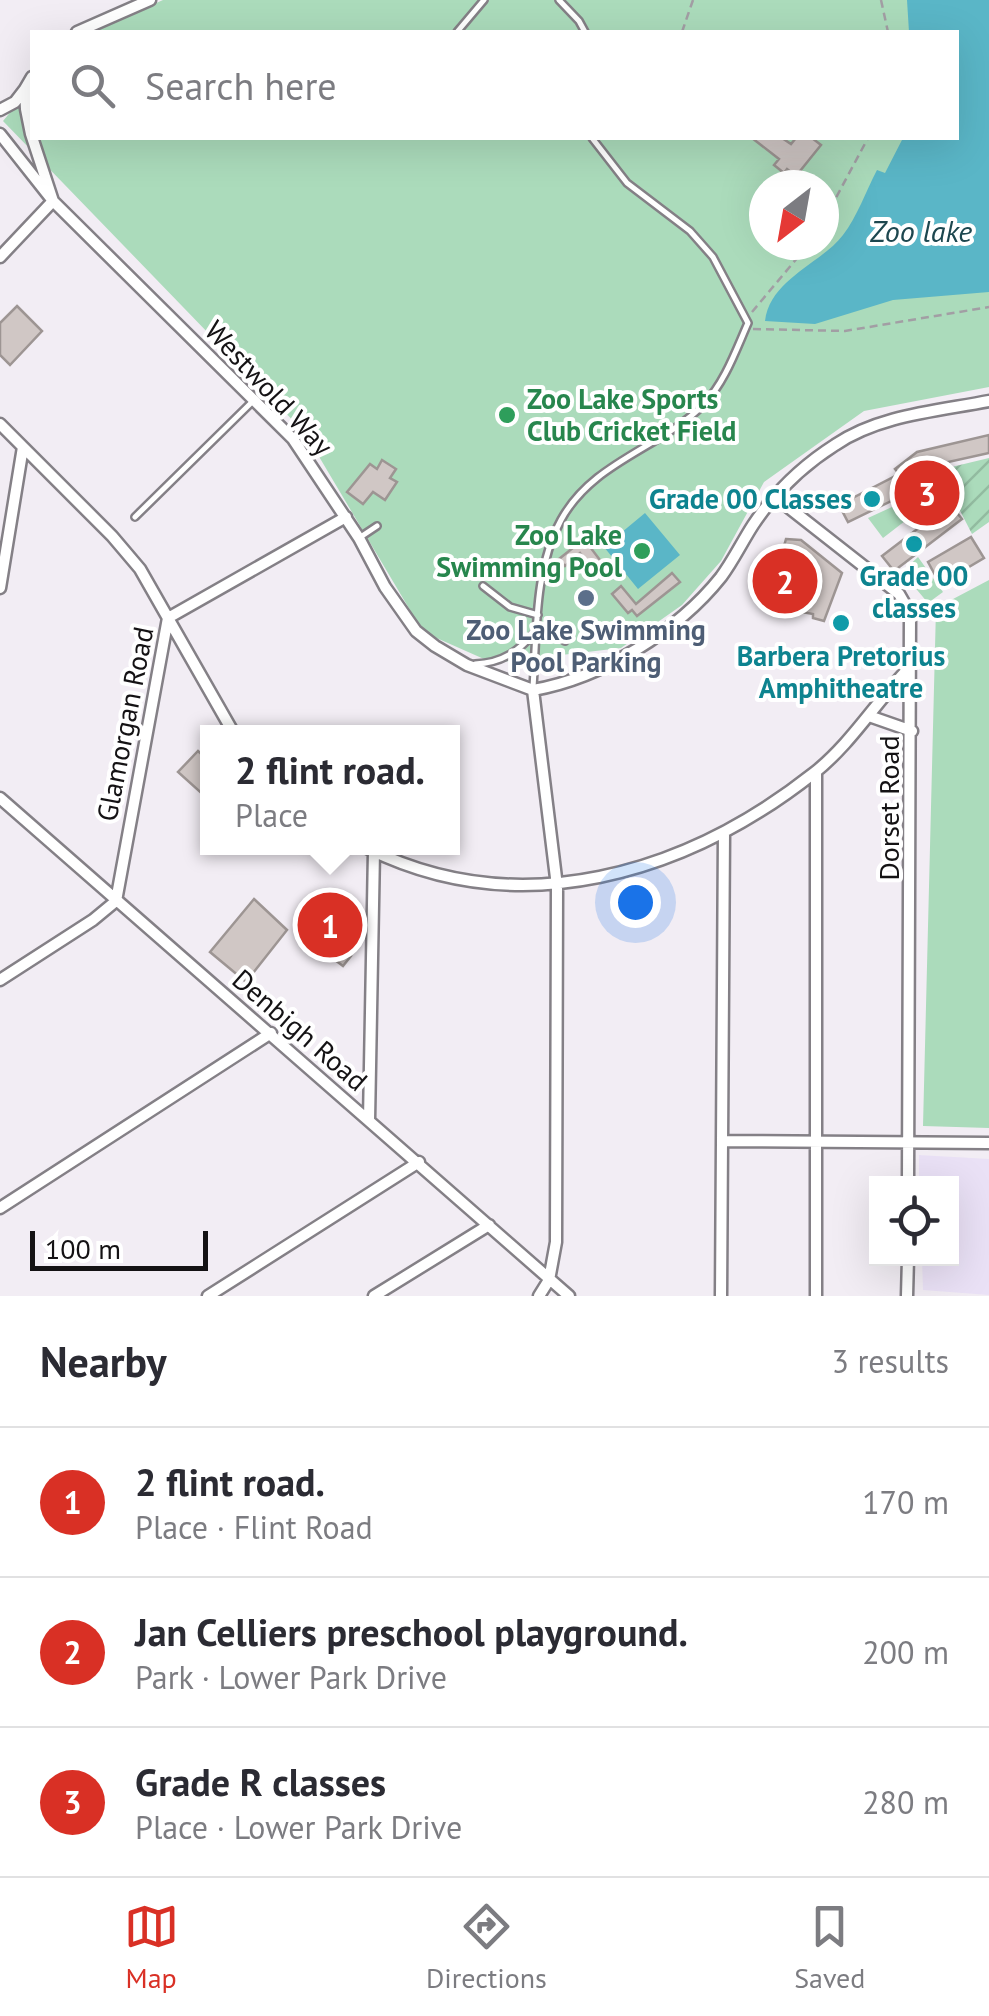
<!DOCTYPE html>
<meta charset="utf-8">
<style>
:root{--surface:#fff;--page:#f7f7f7;--text:#2b2b33;--muted:#7c7c81;--line:#e1e1e2;--accent:#d93025}
body{margin:0;font-family:"PT Sans",sans-serif;background:var(--page);color:var(--text)}
.controls{position:absolute;right:30px;bottom:30px;display:grid;overflow:hidden;border-radius:0px;box-shadow:0 10px 40px #0002}
.controls button{width:90px;height:90px;display:grid;place-items:center;padding:0;border:0;border-bottom:2px solid var(--line);background:var(--surface);color:var(--text);font:50px sans-serif}
.compass{position:absolute;left:749px;top:170px;width:90px;height:90px;border-radius:50%;background:var(--surface);box-shadow:0 10px 40px #0002;rotate:211deg}
.scale{position:absolute;left:30px;bottom:25px;width:178px;box-sizing:border-box;padding-left:10px;border:5px solid #141214;border-top:0;font-size:28px;line-height:35px;white-space:nowrap;color:#141214;-webkit-text-stroke:8px #fff;paint-order:stroke}
.you{position:absolute;left:635px;top:902px;width:35px;height:35px;margin:-25px;border:8px solid #fff;border-radius:50%;background:#1a73e8;box-shadow:0 0 0 15px #1a73e833}
.badge{display:grid;place-items:center;width:65px;height:65px;border-radius:50%;background:var(--accent);color:#fff;font-size:32px;font-weight:700}
.pin{position:absolute;translate:-50% -50%;border:5px solid #fff;box-shadow:0 2px 10px #0006}
.popup{position:absolute;left:200px;top:725px;width:260px;height:130px;box-sizing:border-box;display:grid;place-content:center;border-radius:0px;background:var(--surface);filter:drop-shadow(0 2px 8px #0005);font-size:32px;white-space:nowrap;color:var(--muted)}
.popup b{font-size:38px;color:var(--text)}
.popup::after{content:'';position:absolute;left:50%;top:100%;margin-left:-20px;border:20px solid transparent;border-top-color:var(--surface)}
.list{margin:0;padding:0;list-style:none}
h2{display:flex;justify-content:space-between;align-items:center;height:130px;margin:0;padding:0 40px;font-size:42px}
h2 small{font-size:32px;font-weight:400;color:var(--muted)}
.list li{display:grid;grid-template-columns:65px 1fr auto;gap:30px;align-items:center;box-sizing:border-box;height:150px;padding:0 40px;border-top:2px solid var(--line)}
.list b{display:block;font-size:38px;white-space:nowrap}
.list p{margin:0;font-size:32px;white-space:nowrap;color:var(--muted)}
.list em{font-size:32px;font-style:normal;color:var(--muted)}
.icon{flex:none;width:55px;height:55px;fill:none;stroke:currentColor;stroke-width:2;stroke-linecap:round;stroke-linejoin:round}
.map{position:relative;flex:none;width:989px;height:1296px;overflow:hidden}
.search{position:absolute;background:var(--surface);box-shadow:0 10px 40px #0002;left:30px;right:30px;top:30px;height:110px;display:flex;align-items:center;gap:25px;box-sizing:border-box;padding:0 35px;border-radius:0px;color:var(--muted);font-size:38px}
.sheet{height:580px;background:var(--surface)}
nav{display:flex;justify-content:space-around;align-items:center;box-sizing:border-box;height:140px;border-top:2px solid var(--line);background:var(--surface);font-size:28px;color:var(--muted)}
nav a{display:grid;justify-items:center;gap:5px}
nav .on{color:var(--accent)}
.map>svg:first-child{display:block}
</style>
<div class="map">
<svg width="989" height="1296" viewBox="0 0 989 1296">
<defs>
<pattern id="garden-furrows" width="10" height="10" patternUnits="userSpaceOnUse" patternTransform="scale(2.5)"><rect width="10" height="10" fill="#abdbbb"/><path d="M-1 1l2-2M0 10L10 0M9 11l2-2" fill="none" stroke="#92bba0"/></pattern>
</defs>
<rect width="100%" height="100%" fill="#f2edf4"/>
<path fill="#eae1f6" d="M 919,1155 L 989,1159 L 989,1295 L 923,1290 L 922,1259 L 952,1258 L 952,1184 L 919,1183 Z"/>
<path fill="#abdbbb" fill-rule="evenodd" d="M 163,0 L 989,0 L 989,387 L 864,411 L 764,482 L 721,561 L 682,605 L 621,648 L 493,663 L 423,632 L 305,433 L 3,121 L 32,86 L 32,138 L 956,138 L 956,32 L 90,32 ZM 764,185 L 824,185 L 824,245 L 764,245 Z
M 905,501 L 914,514 L 883,538 L 868,518 Z
M 918,557 L 943,592 L 928,603 L 902,572 Z
M 989,580 L 989,1128 L 923,1126 L 936,608 Z"/>
<path fill="url(#garden-furrows)" d="M 989,458 L 989,522 L 972,534 L 939,470 Z"/>
<path fill="#5ab6c7" d="M 907,0 L 989,0 L 989,292 L 893,300 L 815,324 L 765,321 C 770,279 822,263 843,235 C 857,217 866,191 877,170 L 885,173 L 903,138 L 956,138 L 956,32 L 909,32 Z
M 645,513 L 680,555 L 638,589 L 604,547 Z"/>
<path fill="#d0c7c5" stroke="#9d9593" stroke-width="2.5" d="M 752,138 L 782,138 L 791,144 L 796,138 L 812,138 L 821,145 L 796,176 L 787,169 L 784,173 L 774,165 L 779,159 Z
M 17,306 L 42,331 L 10,365 L 0,355 L 0,323 Z
M 989,435 L 989,453 L 921,468 L 962,519 L 894,571 L 882,556 L 933,517 L 912,491 L 848,522 L 839,505 L 899,474 L 895,469 L 917,452 Z
M 382,460 L 396,469 L 390,478 L 397,482 L 385,500 L 373,492 L 363,504 L 347,492 L 370,464 L 377,469 Z
M 971,537 L 984,558 L 940,584 L 928,562 Z
M 584,539 L 603,564 L 595,571 L 580,553 L 565,566 L 559,559 Z
M 786,539 L 801,540 L 842,573 L 824,621 L 813,618 L 813,614 L 769,606 L 773,591 L 807,598 L 802,572 L 778,567 Z
M 672,573 L 680,582 L 637,616 L 632,610 L 628,613 L 612,594 L 621,586 L 636,604 Z
M 198,751 L 208,760 L 208,799 L 178,772 Z
M 331,897 L 346,916 L 344,935 L 338,944 L 351,956 L 343,966 L 307,939 Z
M 254,899 L 287,930 L 246,982 L 210,952 Z"/>
<g fill="none" stroke-linecap="round" stroke-linejoin="round">
<defs>
<path id="lane" d="M 559,0 L 579,21 L 585,32
M 457,32 L 484,0
M 135,517 L 252,402
M 359,538 L 377,526
M 483,586 L 510,607 L 538,615
M 475,664 C 503,663 519,651 537,630 L 548,630 L 565,641
M 533,687 C 537,632 534,570 561,520 C 593,461 662,448 704,404 C 725,382 736,350 748,323 L 713,257 L 690,231 L 627,183 L 592,138"/>
<path id="street" d="M 77,32 L 150,0
M 32,77 L 25,89 L 26,109 L 31,134 L 53,201 L 293,439 L 359,538 L 385,587 L 416,631 L 435,646 L 467,665 L 533,690
M 0,110 L 15,102 L 25,89
M 0,134 L 53,201 L 0,257
M 0,424 L 112,536 L 140,569 L 233,732
M 774,496 L 899,594 L 910,613 L 908,1184
M 0,588 L 23,447
M 533,690 L 557,886 L 556,1242 L 549,1280 L 539,1296
M 533,690 C 602,678 678,631 721,577 C 733,561 742,542 753,525 C 775,492 802,466 835,445 C 879,415 938,411 989,401
M 869,716 L 912,731
M 0,798 L 569,1296
M 367,848 C 520,924 686,874 814,773 C 852,743 877,700 911,666
M 0,980 L 93,920 L 116,901 L 168,618 L 346,517
M 369,1120 L 374,851
M 723,1141 L 989,1143
M 0,1208 L 271,1033
M 208,1296 L 419,1162
M 374,1296 L 489,1225
M 721,1296 L 724,832
M 816,1296 L 816,772
M 907,1296 L 908,1258"/>
</defs>
<use href="#lane" stroke="#848086" stroke-width="10"/>
<use href="#street" stroke="#848086" stroke-width="15"/>
<path stroke="#a29ea4" stroke-width="2.5" stroke-dasharray="8 5" stroke-linecap="butt" d="M 881,0 L 888,32
M 682,32 L 693,0
M 824,220 L 868,138
M 752,312 L 808,245
M 753,329 L 845,331 L 989,307"/>
<use href="#lane" stroke="#fff" stroke-width="5"/>
<use href="#street" stroke="#fff" stroke-width="10"/>
</g>
<g fill="#2e9e5b" stroke="#fff" stroke-width="4">
<circle cx="507" cy="415" r="10"/>
<circle cx="642" cy="551" r="10"/>
</g>
<g fill="#0f9aa8" stroke="#fff" stroke-width="4">
<circle cx="872" cy="499" r="10"/>
<circle cx="914" cy="544" r="10"/>
<circle cx="841" cy="623" r="10"/>
</g>
<circle fill="#5c6f8a" stroke="#fff" stroke-width="4" cx="586" cy="598" r="10"/>
<g text-anchor="middle" stroke-width="8" stroke-linejoin="round" paint-order="stroke">
<g font-size="28" fill="#141214" stroke="#fff">
<text transform="translate(269 388) rotate(47)" y="10">Westwold Way</text>
<text transform="translate(125 724) rotate(-79)" y="10">Glamorgan Road</text>
<text transform="translate(889 808) rotate(-90)" y="10">Dorset Road</text>
<text transform="translate(300 1030) rotate(41)" y="10">Denbigh Road</text>
</g>
<g font-size="28" font-weight="bold" fill="#27864d" stroke="#fff" text-anchor="start">
<text x="527" y="409">Zoo Lake Sports<tspan x="527" dy="32">Club Cricket Field</tspan></text>
<text x="622" y="545" text-anchor="end">Zoo Lake<tspan x="622" dy="32">Swimming Pool</tspan></text>
</g>
<g font-size="28" font-weight="bold" fill="#0d838f" stroke="#fff">
<text x="852" y="509" text-anchor="end">Grade 00 Classes</text>
<text x="914" y="586">Grade 00<tspan x="914" dy="32">classes</tspan></text>
<text x="841" y="666">Barbera Pretorius<tspan x="841" dy="32">Amphitheatre</tspan></text>
</g>
<g font-size="28" font-weight="bold" fill="#4e5e75" stroke="#fff">
<text x="586" y="640">Zoo Lake Swimming<tspan x="586" dy="32">Pool Parking</tspan></text>
</g>
<g font-size="30" font-style="italic" fill="#1d474f" stroke="#fff">
<text x="921" y="242">Zoo lake</text>
</g>
</g>
</svg>
<div class="controls">
<button><svg class="icon" aria-label="locate" viewBox="0 0 24 24"><circle cx="12" cy="12" r="6"/><path d="M12 2v4M12 18v4M2 12h4M18 12h4"/></svg></button>
</div>
<svg class="compass" viewBox="-18 -18 36 36"><path d="M0-13l5 13h-10z" fill="#e53935"/><path d="M0 13l5-13h-10z" fill="#7c7c81"/></svg>
<div class="scale">100 m</div>
<div class="you"></div>
<div class="pin badge" style="left:330px;top:925px">1</div>
<div class="popup"><b>2 flint road.</b>Place</div>
<div class="pin badge" style="left:785px;top:581px">2</div>
<div class="pin badge" style="left:927px;top:493px">3</div>
<div class="search"><svg class="icon" aria-label="search" viewBox="0 0 24 24"><circle cx="10" cy="10" r="6"/><path d="M15 15l6 6"/></svg>Search here</div>
</div>
<section class="sheet">
<h2>Nearby<small>3 results</small></h2>
<ul class="list">
<li><span class="badge">1</span><div><b>2 flint road.</b><p>Place · Flint Road</p></div><em>170 m</em></li>
<li><span class="badge">2</span><div><b>Jan Celliers preschool playground.</b><p>Park · Lower Park Drive</p></div><em>200 m</em></li>
<li><span class="badge">3</span><div><b>Grade R classes</b><p>Place · Lower Park Drive</p></div><em>280 m</em></li>
</ul>
</section>
<nav>
<a class="on"><svg class="icon" aria-label="map" viewBox="0 0 24 24"><path d="M3 6l6-2 6 2 6-2v14l-6 2-6-2-6 2zM9 4v14M15 6v14"/></svg>Map</a>
<a><svg class="icon" aria-label="directions" viewBox="0 0 24 24"><path d="M12 3l9 9-9 9-9-9zM9 14v-3h6M13 9l2 2-2 2"/></svg>Directions</a>
<a><svg class="icon" aria-label="saved" viewBox="0 0 24 24"><path d="M7 4h10v16l-5-4-5 4z"/></svg>Saved</a>
</nav>
